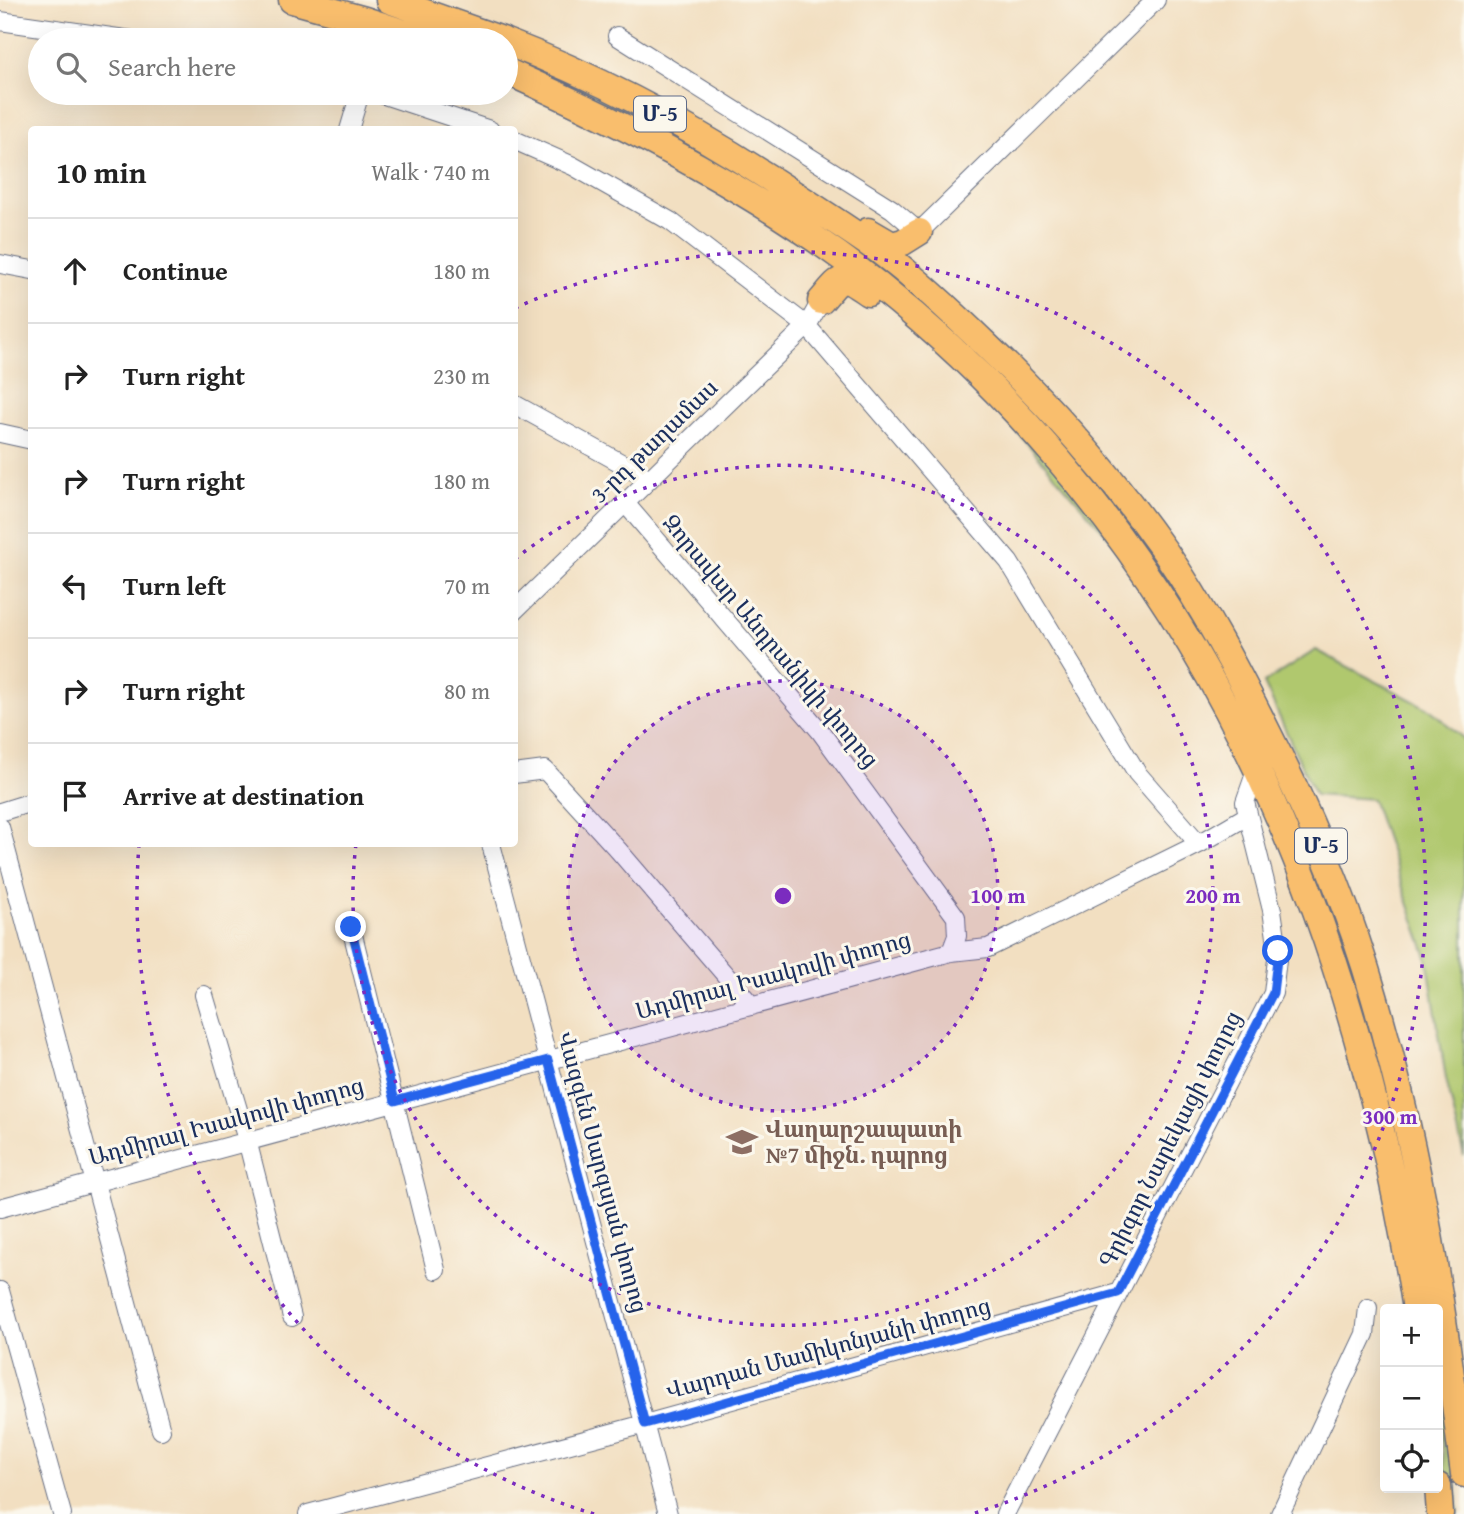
<!DOCTYPE html>
<meta charset="utf-8">
<style>
:root{--surface:#fff;--page:#f2f2f2;--text:#222;--muted:#767676;--line:#e0e0e0}
body{margin:0;font-family:"Gentium Book Plus","Noto Serif Armenian",serif;background:var(--page);color:var(--text)}
.controls{position:absolute;right:21px;bottom:21px;display:grid;overflow:hidden;border-radius:7px;box-shadow:0 7px 28px #0002}
.controls button{width:63px;height:63px;display:grid;place-items:center;padding:0;border:0;border-bottom:2px solid var(--line);background:var(--surface);color:var(--text);font:35px sans-serif}
.stop{position:absolute;width:21px;height:21px;margin:-16px;border:5px solid #2563eb;border-radius:50%;background:#fff}
.stop.end{background:#2563eb;border-color:#fff;box-shadow:0 2px 7px #0008}
.list{margin:0;padding:0;list-style:none}
h2{display:flex;justify-content:space-between;align-items:center;height:91px;margin:0;padding:0 28px;font-size:30px}
h2 small{font-size:23px;font-weight:400;color:var(--muted)}
.list li{display:grid;grid-template-columns:46px 1fr auto;gap:21px;align-items:center;box-sizing:border-box;height:105px;padding:0 28px;border-top:2px solid var(--line)}
.list b{display:block;font-size:26px;white-space:nowrap}
.list em{font-size:23px;font-style:normal;color:var(--muted)}
.icon{flex:none;width:38px;height:38px;fill:none;stroke:currentColor;stroke-width:2;stroke-linecap:round;stroke-linejoin:round}
.map{position:relative;flex:none;width:1464px;height:1514px;overflow:hidden}
.search{position:absolute;background:var(--surface);box-shadow:0 7px 28px #0002;left:28px;top:28px;width:490px;height:77px;display:flex;align-items:center;gap:18px;box-sizing:border-box;padding:0 24px;border-radius:38px;color:var(--muted);font-size:26px}
.panel{position:absolute;background:var(--surface);box-shadow:0 7px 28px #0002;left:28px;top:126px;width:490px;height:721px;border-radius:7px}
.map>svg:first-child{display:block}
</style>
<div class="map">
<svg width="1464" height="1514" viewBox="0 0 1464 1514">
<rect width="100%" height="100%" fill="#fbf7ec"/>
<filter id="ink" filterUnits="userSpaceOnUse"><feTurbulence type="fractalNoise" baseFrequency=".0143" numOctaves="2"/><feDisplacementMap in="SourceGraphic" scale="14" xChannelSelector="R" yChannelSelector="G"/><feConvolveMatrix kernelMatrix="1 2 1 2 8 2 1 2 1" color-interpolation-filters="sRGB"/></filter>
<filter id="wash" filterUnits="userSpaceOnUse"><feTurbulence type="fractalNoise" baseFrequency=".00686" numOctaves="4" result="noise"/><feDisplacementMap in="SourceGraphic" scale="28" xChannelSelector="R" yChannelSelector="G"/><feGaussianBlur stdDeviation="1.57" result="paint"/><feColorMatrix in="noise" values="0 0 0 0 0 0 0 0 0 0 0 0 0 0 0 0 0 1.4 0 .05"/><feComposite in="paint" operator="in"/></filter>
<g filter="url(#wash)">
<rect width="100%" height="100%" fill="#f2dfc1"/>
<path fill="#b0c86e" stroke="#667c66" stroke-width="2" d="M 506,51 L 567,77 L 743,173 L 888,271 L 1036,404 L 1155,553 L 1278,768 L 1360,978 L 1351,981 L 1199,641 L 885,280 L 506,62 Z
M 1316,650 L 1431,710 L 1464,739 L 1464,1156 L 1446,1079 L 1427,957 L 1372,799 L 1315,795 L 1264,683 Z
M 1438,1330 L 1453,1447 L 1459,1514 L 1449,1514 L 1438,1398 Z"/>
</g>
<g filter="url(#ink)">
<g fill="none" stroke-linecap="round" stroke-linejoin="round">
<defs>
<path id="minor" d="M 0,21 L 132,40
M 617,36 L 892,209 L 919,232 L 1156,0
M 378,93 L 490,130
M 349,130 L 360,93
M 514,140 L 573,166 L 670,221 L 807,326 L 1009,562 L 1137,773 L 1199,844
M 0,264 L 32,270
M 514,404 L 650,479
M 0,433 L 32,440
M 625,503 L 820,731 L 956,917 L 957,936 L 951,952
M 514,611 L 807,326 L 821,301
M 514,774 L 545,770 L 619,851 L 752,1006
M 0,812 L 32,802
M 0,827 L 161,1430
M 491,844 L 668,1514
M 351,927 L 436,1270
M 204,995 L 247,1140 L 292,1317
M 0,1208 L 951,952 L 988,948 L 1199,844 L 1247,816
M 0,1291 L 62,1514
M 308,1514 L 645,1424 L 1118,1293
M 1005,1514 L 1273,993 L 1278,951 L 1272,910 L 1245,802 L 1257,768
M 1280,1514 L 1365,1334 L 1368,1308"/>
<path id="highway" d="M 292,0 L 365,20 L 426,40
M 389,0 L 502,40
M 506,42 C 600,78 689,126 774,181 C 809,204 846,227 881,252 C 917,279 951,311 984,343 C 1050,406 1111,475 1164,550 C 1204,608 1237,671 1268,733 C 1311,818 1348,905 1374,996 C 1420,1153 1444,1313 1464,1474
M 506,71 C 635,129 766,197 878,285 C 1202,544 1353,909 1416,1309
M 868,231 L 892,245 L 903,242 L 919,232
M 821,301 C 843,275 840,274 868,293
M 1438,1486 L 1440,1514"/>
</defs>
<use href="#minor" stroke="#666d81" stroke-width="20"/>
<use href="#highway" stroke="#666d81" stroke-width="29"/>
<use href="#minor" stroke="#fff" stroke-width="18"/>
<use href="#highway" stroke="#f9be6d" stroke-width="26"/>
</g>
</g>
<g fill="none" stroke-linecap="round" stroke-linejoin="round" filter="url(#ink)">
<path stroke="#2563eb" stroke-width="9" d="M 351,927 L 395,1101 L 548,1060 L 645,1424 L 1118,1293 L 1273,993 L 1278,951"/>
</g>
<circle cx="783" cy="896" r="215" fill="#7b2cbf" fill-opacity=".12"/>
<g fill="none" stroke="#7b2cbf" stroke-width="3.5" stroke-dasharray="3.5 7">
<circle cx="783" cy="896" r="215"/>
<path d="M515 559A430 430 0 1 1 356 844"/>
<path d="M594 1514A646 646 0 0 1 139 845M515 308A646 646 0 1 1 972 1514"/>
</g>
<defs>
<symbol id="school-bare" viewBox="-9 -9 18 18"><path d="M0-5L7-2L0 1L-7-2ZM-4 1L0 2.5L4 1V4Q0 6-4 4Z" fill="#8d6e63" stroke="#fbf7ec" stroke-width="2.5" paint-order="stroke"/></symbol>
</defs>
<g fill-rule="evenodd">
<use href="#school-bare" x="720" y="1120" width="44" height="44"/>
</g>
<g text-anchor="middle" stroke-width="6" stroke-linejoin="round" paint-order="stroke">
<g fill="#fbf7ec" stroke="#5e6b89" stroke-width="2">
<rect x="634" y="96.5" width="52" height="35" rx="5"/>
<rect x="1295" y="828.5" width="52" height="35" rx="5"/>
</g>
<g font-size="21" font-weight="bold" fill="#1b2f5e">
<text x="660" y="121">Մ-5</text>
<text x="1321" y="853">Մ-5</text>
</g>
<g font-size="23" fill="#1b2f5e" stroke="#fbf7ec">
<text transform="translate(654 441) rotate(-44)" y="8">3-րդ թաղամաս</text>
<text transform="translate(771 641) rotate(50)" y="8">Զորավար Անդրանիկի փողոց</text>
<text transform="translate(773 975) rotate(-15)" y="8">Ադմիրալ Իսակովի փողոց</text>
<text transform="translate(226 1121) rotate(-15)" y="8">Ադմիրալ Իսակովի փողոց</text>
<text transform="translate(1170 1139) rotate(-63)" y="8">Գրիգոր Նարեկացի փողոց</text>
<text transform="translate(603 1172) rotate(75)" y="8">Վազգեն Սարգսյան փողոց</text>
<text transform="translate(828 1348) rotate(-15)" y="8">Վարդան Մամիկոնյանի փողոց</text>
</g>
<g font-size="23" font-weight="bold" fill="#785e54" stroke="#fbf7ec" text-anchor="start">
<text x="765" y="1137">Վաղարշապատի<tspan x="765" dy="26">№7 միջն. դպրոց</tspan></text>
</g>
</g>
<circle cx="783" cy="896" r="10" fill="#7b2cbf" stroke="#fbf7ec" stroke-width="3.5"/>
<g font-size="21" text-anchor="middle" font-weight="bold" fill="#7b2cbf" stroke="#fbf7ec" stroke-width="6" stroke-linejoin="round" paint-order="stroke">
<text x="998" y="903">100 m</text>
<text x="1213" y="903">200 m</text>
<text x="1390" y="1124">300 m</text>
</g>
</svg>
<div class="controls">
<button>+</button>
<button>−</button>
<button><svg class="icon" aria-label="locate" viewBox="0 0 24 24"><circle cx="12" cy="12" r="6"/><path d="M12 2v4M12 18v4M2 12h4M18 12h4"/></svg></button>
</div>
<div class="stop" style="left:1278px;top:951px"></div>
<div class="stop end" style="left:351px;top:927px"></div>
<div class="search"><svg class="icon" aria-label="search" viewBox="0 0 24 24"><circle cx="10" cy="10" r="6"/><path d="M15 15l6 6"/></svg>Search here</div>
<section class="panel">
<h2>10 min<small>Walk · 740 m</small></h2>
<ul class="list">
<li><svg class="icon" aria-label="ahead" viewBox="0 0 24 24"><path d="M12 20V5M6 11l6-6 6 6"/></svg><div><b>Continue</b></div><em>180 m</em></li>
<li><svg class="icon" aria-label="right" viewBox="0 0 24 24"><path d="M7 20v-9h11M14 6l5 5-5 5"/></svg><div><b>Turn right</b></div><em>230 m</em></li>
<li><svg class="icon" aria-label="right" viewBox="0 0 24 24"><path d="M7 20v-9h11M14 6l5 5-5 5"/></svg><div><b>Turn right</b></div><em>180 m</em></li>
<li><svg class="icon" aria-label="left" viewBox="0 0 24 24"><path d="M17 20v-9H6M10 6l-5 5 5 5"/></svg><div><b>Turn left</b></div><em>70 m</em></li>
<li><svg class="icon" aria-label="right" viewBox="0 0 24 24"><path d="M7 20v-9h11M14 6l5 5-5 5"/></svg><div><b>Turn right</b></div><em>80 m</em></li>
<li><svg class="icon" aria-label="arrive" viewBox="0 0 24 24"><path d="M6 21V4h12l-3 4 3 4H6"/></svg><div><b>Arrive at destination</b></div></li>
</ul>
</section>
</div>
